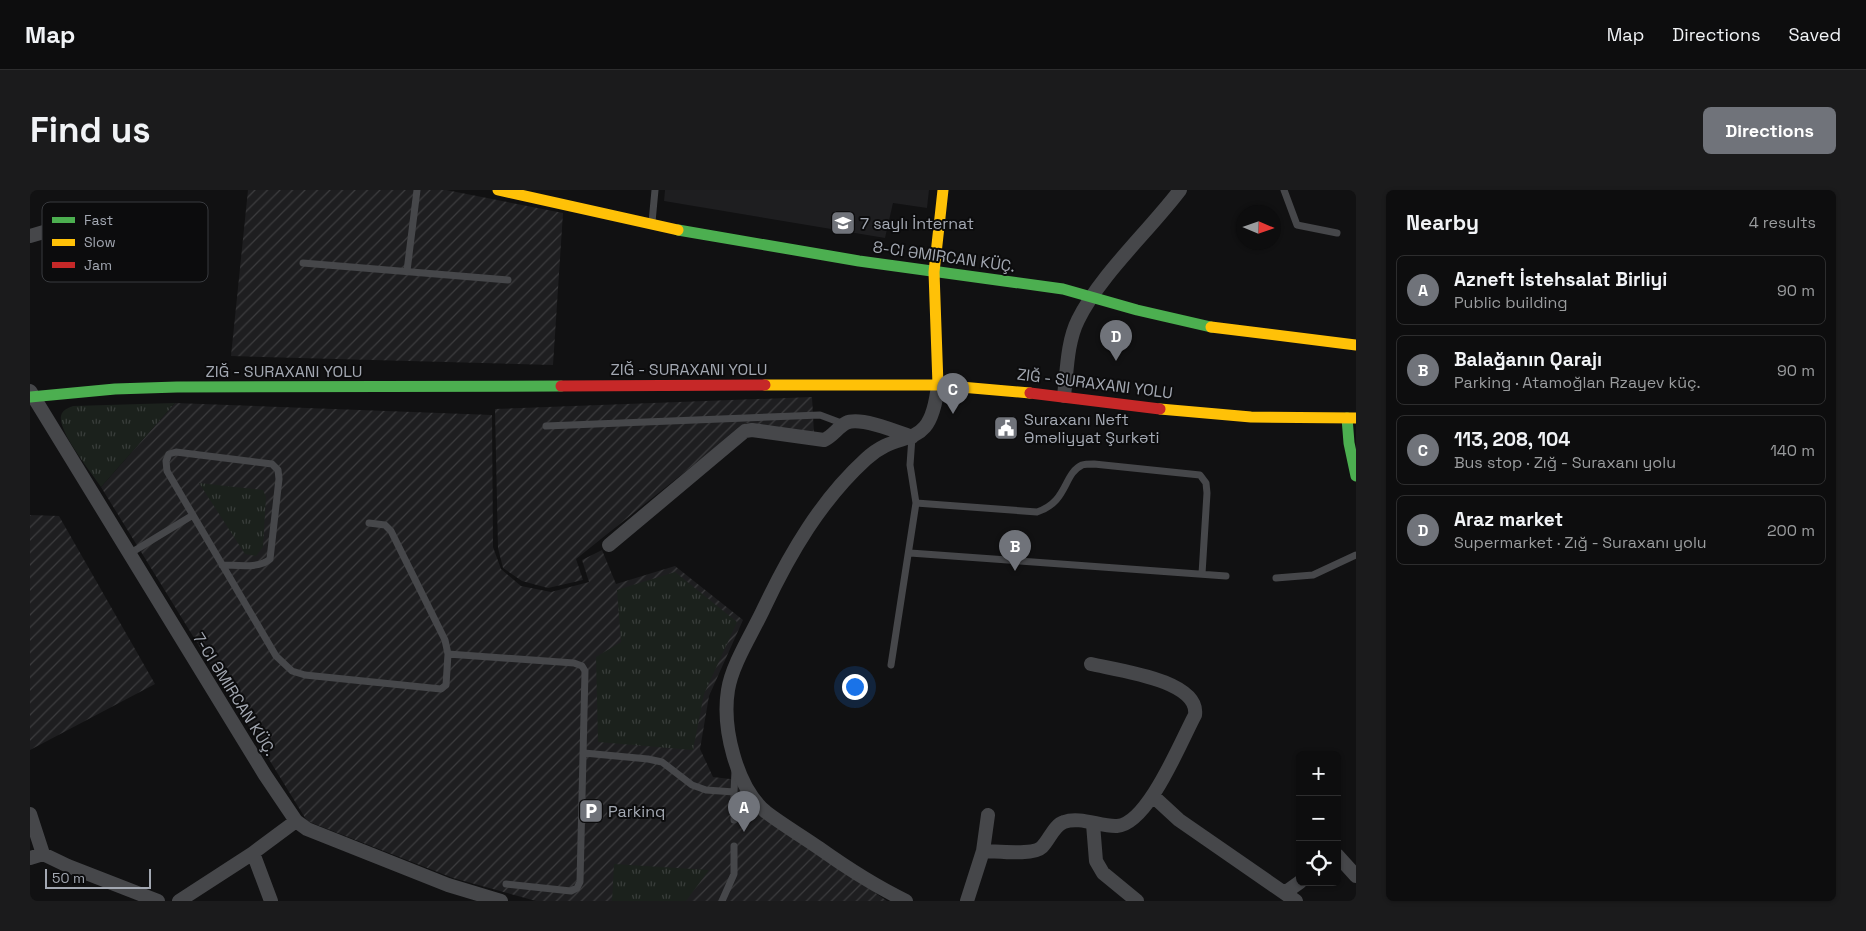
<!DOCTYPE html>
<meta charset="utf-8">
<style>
:root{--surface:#0d0d0e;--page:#1b1b1c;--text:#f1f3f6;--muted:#9a9c9e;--line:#2d2d2e;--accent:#70737a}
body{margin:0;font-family:"Space Grotesk",sans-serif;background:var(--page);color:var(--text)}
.controls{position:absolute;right:15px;bottom:15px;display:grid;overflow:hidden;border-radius:8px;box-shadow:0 1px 4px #0004}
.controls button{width:45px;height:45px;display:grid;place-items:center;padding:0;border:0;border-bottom:1px solid var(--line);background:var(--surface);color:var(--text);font:25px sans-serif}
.compass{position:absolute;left:1206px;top:15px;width:45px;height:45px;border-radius:50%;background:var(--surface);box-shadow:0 1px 4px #0004;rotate:92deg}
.scale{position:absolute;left:15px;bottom:12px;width:106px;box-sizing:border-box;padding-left:5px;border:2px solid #a3a8b2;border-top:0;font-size:14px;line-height:18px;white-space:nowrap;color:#a3a8b2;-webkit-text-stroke:4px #0c0c0d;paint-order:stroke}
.you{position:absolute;left:824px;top:496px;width:18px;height:18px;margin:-12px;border:4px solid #fff;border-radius:50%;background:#1a73e8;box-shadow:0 0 0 8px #1a73e833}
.badge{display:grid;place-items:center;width:32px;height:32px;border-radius:50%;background:var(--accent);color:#fff;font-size:16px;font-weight:700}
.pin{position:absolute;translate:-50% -41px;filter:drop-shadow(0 1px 2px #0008)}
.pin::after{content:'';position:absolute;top:26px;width:18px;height:15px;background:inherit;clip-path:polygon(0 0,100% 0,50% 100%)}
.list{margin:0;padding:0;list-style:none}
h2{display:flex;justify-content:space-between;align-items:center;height:65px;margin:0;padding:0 20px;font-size:21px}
h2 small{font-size:16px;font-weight:400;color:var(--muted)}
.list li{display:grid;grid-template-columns:32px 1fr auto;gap:15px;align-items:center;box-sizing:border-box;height:70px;margin:0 10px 10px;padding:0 10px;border:1px solid var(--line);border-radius:8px}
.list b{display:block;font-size:19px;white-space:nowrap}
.list p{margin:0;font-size:16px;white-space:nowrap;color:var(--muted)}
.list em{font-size:16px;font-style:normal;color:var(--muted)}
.icon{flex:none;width:28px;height:28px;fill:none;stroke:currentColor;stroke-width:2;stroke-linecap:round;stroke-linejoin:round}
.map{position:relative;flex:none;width:1326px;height:711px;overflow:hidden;border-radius:8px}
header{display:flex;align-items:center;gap:30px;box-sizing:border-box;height:70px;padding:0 25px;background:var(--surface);border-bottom:1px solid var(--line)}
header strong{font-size:24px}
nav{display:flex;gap:28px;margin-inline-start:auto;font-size:18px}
.intro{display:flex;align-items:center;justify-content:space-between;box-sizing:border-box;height:120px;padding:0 30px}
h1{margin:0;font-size:35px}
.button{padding:12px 22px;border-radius:8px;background:var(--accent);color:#fff;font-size:18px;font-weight:700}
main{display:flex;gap:30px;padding:0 30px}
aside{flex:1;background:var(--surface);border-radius:8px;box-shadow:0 1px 4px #0004}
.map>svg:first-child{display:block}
</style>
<header>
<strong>Map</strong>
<nav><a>Map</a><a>Directions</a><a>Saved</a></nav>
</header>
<div class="intro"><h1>Find us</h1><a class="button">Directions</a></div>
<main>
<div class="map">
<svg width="1326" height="711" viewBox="0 0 1326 711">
<defs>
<pattern id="industrial-furrows" width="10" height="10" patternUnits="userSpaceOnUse" patternTransform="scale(1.25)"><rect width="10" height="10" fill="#1e1e20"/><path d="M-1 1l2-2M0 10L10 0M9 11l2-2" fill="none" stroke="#3c3c3e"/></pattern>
<pattern id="park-tufts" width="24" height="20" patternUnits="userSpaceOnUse" patternTransform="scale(1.25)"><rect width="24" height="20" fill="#1b211c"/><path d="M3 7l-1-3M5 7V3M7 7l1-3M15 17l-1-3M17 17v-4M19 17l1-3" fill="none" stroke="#393e3b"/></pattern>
</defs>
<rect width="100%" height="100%" fill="#111112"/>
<path fill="#1e1e20" d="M 635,0 L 899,0 L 897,18 L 863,13 L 855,48 L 634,11 Z"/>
<path fill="url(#industrial-furrows)" d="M 218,0 L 416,0 L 533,23 L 523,175 L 201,166 Z
M 782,207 L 784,243 L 716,233 L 546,369 L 553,390 L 518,398 L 492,391 L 473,378 L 468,358 L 465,219 Z
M 145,213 L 462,225 L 463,357 L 471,379 L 491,396 L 521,402 L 559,392 L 552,370 L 572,360 L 586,394 L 645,376 L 713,430 L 679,506 L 670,559 L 683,587 L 709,590 L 720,616 L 857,711 L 506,711 L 423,688 L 277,631 L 71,297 Z
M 0,325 L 29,326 L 125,494 L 0,560 Z"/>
<path fill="url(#park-tufts)" d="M 145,213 L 71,297 C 62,283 28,242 31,226 C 32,220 38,218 43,216 Z
M 169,293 L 233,300 L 236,307 L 233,357 L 226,366 L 215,364 Z
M 645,382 L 707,432 L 674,504 L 663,560 L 568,552 L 566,467 L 591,452 L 587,400 Z
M 584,674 L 679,680 L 656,711 L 582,711 Z"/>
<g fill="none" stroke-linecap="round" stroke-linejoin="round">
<path stroke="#46474a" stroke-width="7" d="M 1254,0 L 1267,35 L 1307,43
M 622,32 L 625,0
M 273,73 L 478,90
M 377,81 L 387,0
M 516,236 L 790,225 L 814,234
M 886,313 L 1007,322 C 1038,312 1033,284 1052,275 C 1055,274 1061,274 1064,274 L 1170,285 L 1176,293 L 1177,303 L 1172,384
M 880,363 L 1196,386
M 99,364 L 163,325
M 192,375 C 206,375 230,379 240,369 L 249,289 L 248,280 L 242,274 L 146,262 L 139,264 L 136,271 L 137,281 L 246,466 L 262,481 L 275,485 L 411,499 L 416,495 L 418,464 L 415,450 L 361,341 L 355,335 L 339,333
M 1246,388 L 1283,385 L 1326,365
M 418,464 L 544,473 L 552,476 L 555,481 L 550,692 L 547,698 L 541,701 L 476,694
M 861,475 L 886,313 L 880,275 L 882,247
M 554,563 L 618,569 L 632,572 L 662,595 L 676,600 L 704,602 L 705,581
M 704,630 L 704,602
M 692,711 L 704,684 L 704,656"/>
<path stroke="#46474a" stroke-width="14" d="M 0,46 L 24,39
M 0,201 L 235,585 L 266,631 L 277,639 L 418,695 L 471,711
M 1034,206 C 1037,181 1037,152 1048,130 C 1070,85 1119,41 1150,0
M 579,355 L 715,241 L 722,240 L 794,250 C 803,246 808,237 816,233 C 830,226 868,242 882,247
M 1123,606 L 1149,630 L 1266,711
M 0,624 L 13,664
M 1063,634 L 1066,671 L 1073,683 L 1107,711
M 953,661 C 966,661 1003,666 1012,657 C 1020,649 1024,635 1034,632 C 1050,626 1071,637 1087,636 C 1118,634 1151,551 1165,525 C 1170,490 1086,480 1061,474
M 223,663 L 241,711
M 1307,665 L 1326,686
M 0,668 L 13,664 L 38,676 L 128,711
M 1256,702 L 1270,692
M 149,711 L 223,663 L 266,631
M 876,711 C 845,696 817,678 789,658 C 772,646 753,635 736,622 C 706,597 692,537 698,500 C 702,474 723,442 734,418 C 760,363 791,310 836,269 C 872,235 900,266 908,195
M 937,711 L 953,661 L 958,625"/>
<path stroke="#4caf50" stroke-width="11" d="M 648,40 L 829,71 L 1033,99 L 1107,120 L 1181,137
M 0,207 L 85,199 L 147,197 L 531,196
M 1317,228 L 1319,253 L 1326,286"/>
<path stroke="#ffc107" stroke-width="11" d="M 468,0 L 648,40
M 1181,137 L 1326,155
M 735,195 L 908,195 L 1000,203
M 908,195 L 904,82 L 913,0
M 1130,219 L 1221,227 L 1326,228"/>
<path stroke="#c62828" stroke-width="11" d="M 531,196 L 735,195
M 1000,203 L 1130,219"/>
</g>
<defs>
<symbol id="school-square" viewBox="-11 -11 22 22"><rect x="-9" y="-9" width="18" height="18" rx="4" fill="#70737a" stroke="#0c0c0d"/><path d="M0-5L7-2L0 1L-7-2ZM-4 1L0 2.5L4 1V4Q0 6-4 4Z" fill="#fff"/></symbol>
<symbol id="civic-square" viewBox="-11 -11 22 22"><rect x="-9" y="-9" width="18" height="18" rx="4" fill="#70737a" stroke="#0c0c0d"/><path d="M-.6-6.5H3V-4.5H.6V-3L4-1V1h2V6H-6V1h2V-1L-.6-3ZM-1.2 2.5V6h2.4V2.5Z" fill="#fff"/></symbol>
<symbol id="parking-square" viewBox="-11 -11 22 22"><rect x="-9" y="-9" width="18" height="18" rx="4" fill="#70737a" stroke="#0c0c0d"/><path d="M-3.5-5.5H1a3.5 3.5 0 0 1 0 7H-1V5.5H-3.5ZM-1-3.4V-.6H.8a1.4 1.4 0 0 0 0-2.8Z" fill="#fff"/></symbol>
</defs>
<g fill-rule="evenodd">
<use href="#school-square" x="799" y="19" width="28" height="28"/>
<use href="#civic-square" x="962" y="224" width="28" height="28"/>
<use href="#parking-square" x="547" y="607" width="28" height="28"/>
</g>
<g text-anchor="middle" stroke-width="4" stroke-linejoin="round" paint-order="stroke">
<g font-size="16" fill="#a3a8b2" stroke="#0c0c0d" text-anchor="start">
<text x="830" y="39">7 saylı İnternat</text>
<text x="994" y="235">Suraxanı Neft<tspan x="994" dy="18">Əməliyyat Şurkəti</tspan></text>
<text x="578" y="627">Parkinq</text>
</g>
<g font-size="16" fill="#a3a8b2" stroke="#0c0c0d">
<text transform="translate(914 66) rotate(8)" y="6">8-CI ƏMIRCAN KÜÇ.</text>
<text x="659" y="185">ZIĞ - SURAXANI YOLU</text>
<text x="254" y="187">ZIĞ - SURAXANI YOLU</text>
<text transform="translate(1065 193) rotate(7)" y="6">ZIĞ - SURAXANI YOLU</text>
<text transform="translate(205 504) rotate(58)" y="6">7-CI ƏMIRCAN KÜÇ.</text>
</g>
</g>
<rect x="12" y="12" width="166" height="80" rx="8" fill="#0c0c0d" stroke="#393b3f" stroke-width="1"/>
<rect x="22" y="27" width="23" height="6" fill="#4caf50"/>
<rect x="22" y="49" width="23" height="7" fill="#ffc107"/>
<rect x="22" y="72" width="23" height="6" fill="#c62828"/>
<g font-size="14" fill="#a3a8b2">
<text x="54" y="35">Fast</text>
<text x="54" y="57">Slow</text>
<text x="54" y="80">Jam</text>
</g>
</svg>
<div class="controls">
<button>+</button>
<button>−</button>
<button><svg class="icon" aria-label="locate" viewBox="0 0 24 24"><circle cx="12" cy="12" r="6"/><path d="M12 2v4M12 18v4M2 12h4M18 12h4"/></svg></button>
</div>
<svg class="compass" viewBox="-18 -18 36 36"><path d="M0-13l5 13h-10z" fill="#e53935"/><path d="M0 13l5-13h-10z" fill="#9a9c9e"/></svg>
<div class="scale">50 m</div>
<div class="you"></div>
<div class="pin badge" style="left:714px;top:642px">A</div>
<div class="pin badge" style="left:985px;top:381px">B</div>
<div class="pin badge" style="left:923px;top:224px">C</div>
<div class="pin badge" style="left:1086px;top:171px">D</div>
</div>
<aside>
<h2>Nearby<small>4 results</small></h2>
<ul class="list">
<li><span class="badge">A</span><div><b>Azneft İstehsalat Birliyi</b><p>Public building</p></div><em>90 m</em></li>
<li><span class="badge">B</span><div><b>Balağanın Qarajı</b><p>Parking · Atamoğlan Rzayev küç.</p></div><em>90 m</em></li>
<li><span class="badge">C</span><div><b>113, 208, 104</b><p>Bus stop · Zığ - Suraxanı yolu</p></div><em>140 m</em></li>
<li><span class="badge">D</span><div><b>Araz market</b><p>Supermarket · Zığ - Suraxanı yolu</p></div><em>200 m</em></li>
</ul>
</aside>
</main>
